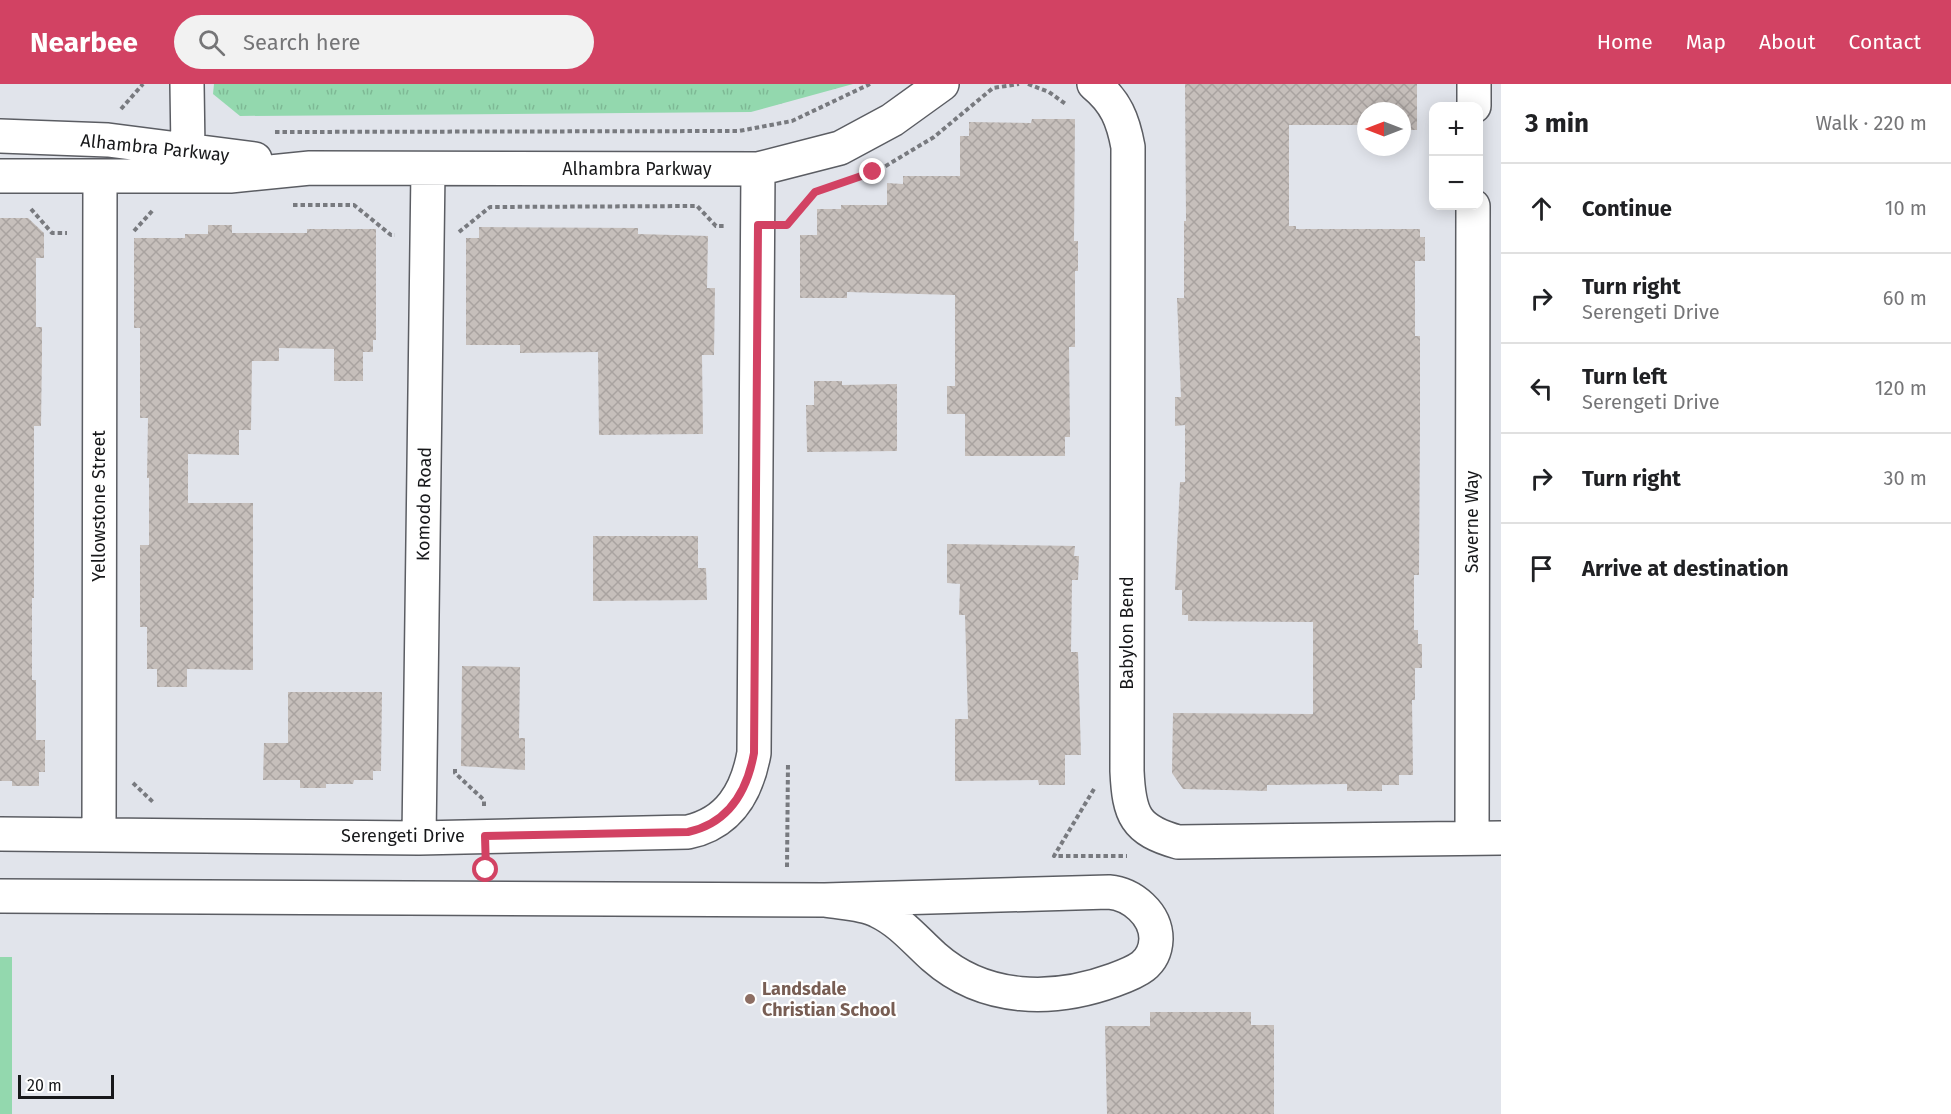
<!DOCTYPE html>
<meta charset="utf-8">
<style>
:root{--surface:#fff;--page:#f2f2f2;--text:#202124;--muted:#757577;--line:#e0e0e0;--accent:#d24263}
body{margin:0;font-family:"Fira Sans",sans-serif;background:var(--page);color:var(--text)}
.controls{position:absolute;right:18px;top:18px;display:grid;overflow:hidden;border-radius:12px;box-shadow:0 3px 15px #0003}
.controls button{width:54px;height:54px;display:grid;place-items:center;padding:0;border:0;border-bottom:2px solid var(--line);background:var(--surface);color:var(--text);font:30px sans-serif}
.compass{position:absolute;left:1357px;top:18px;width:54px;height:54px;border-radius:50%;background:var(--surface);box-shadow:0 3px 15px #0003;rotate:270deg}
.scale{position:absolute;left:18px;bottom:15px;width:96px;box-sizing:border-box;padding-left:6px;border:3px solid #17181a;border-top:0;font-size:16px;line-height:21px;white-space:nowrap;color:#17181a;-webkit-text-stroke:4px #fff;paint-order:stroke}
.stop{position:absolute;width:18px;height:18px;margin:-14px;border:4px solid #d24263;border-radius:50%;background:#fff}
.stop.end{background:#d24263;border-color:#fff;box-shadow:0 2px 6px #0008}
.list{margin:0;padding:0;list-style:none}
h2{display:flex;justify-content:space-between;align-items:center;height:78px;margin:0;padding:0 24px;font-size:26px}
h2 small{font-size:20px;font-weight:400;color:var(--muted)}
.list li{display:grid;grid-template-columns:39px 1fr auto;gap:18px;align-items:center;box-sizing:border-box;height:90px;padding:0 24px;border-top:2px solid var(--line)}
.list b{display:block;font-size:22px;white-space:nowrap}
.list p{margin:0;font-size:20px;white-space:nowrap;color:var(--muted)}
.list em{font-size:20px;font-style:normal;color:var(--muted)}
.icon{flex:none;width:33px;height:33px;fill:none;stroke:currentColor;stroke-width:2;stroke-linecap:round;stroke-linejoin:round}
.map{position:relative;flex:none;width:1501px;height:1030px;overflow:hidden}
header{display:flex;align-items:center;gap:36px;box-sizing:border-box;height:84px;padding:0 30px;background:var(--accent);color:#fff}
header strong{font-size:28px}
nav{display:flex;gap:33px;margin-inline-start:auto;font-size:21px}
.search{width:420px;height:54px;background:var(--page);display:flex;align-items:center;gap:15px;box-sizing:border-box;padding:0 21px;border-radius:33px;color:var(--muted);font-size:22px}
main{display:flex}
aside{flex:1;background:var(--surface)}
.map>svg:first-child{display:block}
</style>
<header>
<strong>Nearbee</strong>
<div class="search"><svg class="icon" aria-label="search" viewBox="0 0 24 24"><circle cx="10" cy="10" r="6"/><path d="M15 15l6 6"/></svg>Search here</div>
<nav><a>Home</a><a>Map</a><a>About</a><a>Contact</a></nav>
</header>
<main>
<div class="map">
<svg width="1501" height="1030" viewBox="0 0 1501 1030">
<defs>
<pattern id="grass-tufts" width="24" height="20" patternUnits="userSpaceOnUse" patternTransform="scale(1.5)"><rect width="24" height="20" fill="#93d8ae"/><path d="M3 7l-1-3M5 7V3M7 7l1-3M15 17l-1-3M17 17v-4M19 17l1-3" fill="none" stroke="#7eb995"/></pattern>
<pattern id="building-cross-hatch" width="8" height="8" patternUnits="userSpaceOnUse" patternTransform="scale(1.5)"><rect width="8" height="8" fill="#c6bfbb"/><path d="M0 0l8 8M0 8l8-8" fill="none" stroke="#a9a3a0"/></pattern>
</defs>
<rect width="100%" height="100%" fill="#e1e4eb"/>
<path fill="url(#grass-tufts)" d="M 214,0 L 853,0 L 751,28 L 240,32 L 213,10 Z"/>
<path fill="#93d8ae" d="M 0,873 L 12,873 L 12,1030 L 0,1030 Z"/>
<path fill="url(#building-cross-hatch)" d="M 1185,0 L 1417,0 L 1417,46 L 1402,46 L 1402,27 L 1366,27 L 1366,46 L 1362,47 L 1362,41 L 1289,41 L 1289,142 L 1296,142 L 1296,145 L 1420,145 L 1420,153 L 1425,153 L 1425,177 L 1415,177 L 1415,252 L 1420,252 L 1420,341 L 1419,491 L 1414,491 L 1414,546 L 1418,546 L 1418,560 L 1422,560 L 1422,584 L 1415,584 L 1415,616 L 1412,616 L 1413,691 L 1399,691 L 1399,701 L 1382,701 L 1382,707 L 1347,707 L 1347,700 L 1267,701 L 1267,707 L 1183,705 L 1172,689 L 1173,629 L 1313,630 L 1313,538 L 1188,537 L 1188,531 L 1182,531 L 1182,506 L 1175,506 L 1180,398 L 1185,398 L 1185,341 L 1175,342 L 1175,313 L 1181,313 L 1177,214 L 1184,214 L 1184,137 L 1186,137 Z
M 1032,35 L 1075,35 L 1074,157 L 1078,157 L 1078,187 L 1075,187 L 1075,263 L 1069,263 L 1070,353 L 1065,353 L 1065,372 L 965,372 L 965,330 L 947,330 L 947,302 L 955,302 L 955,211 L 847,208 L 847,214 L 800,214 L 800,151 L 817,151 L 817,125 L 841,125 L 841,121 L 887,121 L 887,99 L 903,100 L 903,92 L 960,92 L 960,52 L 969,52 L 969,38 L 1031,39 Z
M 0,134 L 28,134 L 44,149 L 44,174 L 36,174 L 36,243 L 42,243 L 42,270 L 41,342 L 34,342 L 34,514 L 32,514 L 32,596 L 36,596 L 36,656 L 45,656 L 45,688 L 39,688 L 39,702 L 12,702 L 12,697 L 0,697 Z
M 208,141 L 232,141 L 232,149 L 307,149 L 307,145 L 376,145 L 376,256 L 373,256 L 373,268 L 363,268 L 363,297 L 334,297 L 334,265 L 279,264 L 279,277 L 252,277 L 251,346 L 239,346 L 239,371 L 188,370 L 188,419 L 253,419 L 253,586 L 187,585 L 187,603 L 157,603 L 157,585 L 147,585 L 147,543 L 140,543 L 140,461 L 149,461 L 149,394 L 147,394 L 148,334 L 140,334 L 140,244 L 134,244 L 134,154 L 185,154 L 185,150 L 208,150 Z
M 479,143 L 638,144 L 638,150 L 708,152 L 707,204 L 715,204 L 714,271 L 702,271 L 703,350 L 599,351 L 598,268 L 520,269 L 520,261 L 466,261 L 466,154 L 479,154 Z
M 814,297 L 842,297 L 842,301 L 897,300 L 897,367 L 807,368 L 806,321 L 814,321 Z
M 593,452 L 698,452 L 698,484 L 706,484 L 707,516 L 593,517 Z
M 947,460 L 1075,462 L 1074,472 L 1079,472 L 1078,496 L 1072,496 L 1071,568 L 1078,568 L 1081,671 L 1065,671 L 1065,701 L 1039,701 L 1038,696 L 955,697 L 955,635 L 968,635 L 965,531 L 959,531 L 960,500 L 947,499 Z
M 462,582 L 520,583 L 519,654 L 525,654 L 525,686 L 461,682 Z
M 288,608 L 382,608 L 381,687 L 373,687 L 373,696 L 354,696 L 353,700 L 326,700 L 326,704 L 300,704 L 300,696 L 263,696 L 264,659 L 288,659 Z
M 1150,928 L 1251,928 L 1251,941 L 1274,941 L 1274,1030 L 1107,1030 L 1105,942 L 1150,942 Z"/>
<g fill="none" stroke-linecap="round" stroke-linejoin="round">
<defs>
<path id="minor" d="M 187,0 L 188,66
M 1094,0 C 1116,18 1123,36 1128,63 L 1127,687 C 1129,731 1135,746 1178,758 L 1501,754
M 1474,22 L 1474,0
M 0,52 L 108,56 L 255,75
M 0,92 L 230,92 L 310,84 L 758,85 L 840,64 L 892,36 L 942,0
M 0,750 L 419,754 L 688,748 C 729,739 747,708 754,669 L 758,85
M 99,751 L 100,93
M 419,754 L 428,86
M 1472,754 L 1473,122
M 0,812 L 825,816 L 1109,808 C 1132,810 1156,830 1156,855 C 1155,881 1136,888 1114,896 C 1054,918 985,918 934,873 C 916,857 901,838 878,827 C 863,819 842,819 825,816"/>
</defs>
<use href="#minor" stroke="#5b5d63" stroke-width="36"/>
<path stroke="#787a7f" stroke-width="4" stroke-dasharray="4.5 3" stroke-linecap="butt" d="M 1028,0 L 1049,8 L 1067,21
M 121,25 L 143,0
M 275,48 L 739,47 L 792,37 L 870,0
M 858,94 L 874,89 L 934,53 L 993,4 L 1019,0
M 293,121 L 354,121 L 391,151 L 395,151
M 31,125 L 52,149 L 67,149
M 790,137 L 815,108 L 828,104
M 134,147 L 153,126
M 459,148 L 490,123 L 697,122 L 716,142 L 725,142
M 455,685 L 455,689 L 484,716 L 484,722
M 133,699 L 153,718
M 1094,705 L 1054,772 L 1127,772
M 787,783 L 788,678"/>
<use href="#minor" stroke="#fff" stroke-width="33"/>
</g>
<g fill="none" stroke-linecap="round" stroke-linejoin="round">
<path stroke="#d24263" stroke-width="8" d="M 486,786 L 485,752 L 688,748 C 729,739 747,708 754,669 L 758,141 L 787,141 L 815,108 L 873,88"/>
</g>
<circle fill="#8d6e63" stroke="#fff" stroke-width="2" cx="750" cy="915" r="6"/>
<g text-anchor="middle" stroke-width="4.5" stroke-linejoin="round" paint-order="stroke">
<g font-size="18" fill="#17181a" stroke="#fff">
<text transform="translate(155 64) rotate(6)" y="6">Alhambra Parkway</text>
<text x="637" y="91">Alhambra Parkway</text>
<text transform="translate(424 420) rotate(-89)" y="6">Komodo Road</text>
<text transform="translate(99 422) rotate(-90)" y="6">Yellowstone Street</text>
<text transform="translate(1472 438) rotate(-90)" y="6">Saverne Way</text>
<text transform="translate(1127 549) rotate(-90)" y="6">Babylon Bend</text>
<text x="403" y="758">Serengeti Drive</text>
</g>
<g font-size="18" font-weight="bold" fill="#785e54" stroke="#fff" text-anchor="start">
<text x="762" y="911">Landsdale<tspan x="762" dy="21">Christian School</tspan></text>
</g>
</g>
</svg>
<div class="controls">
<button>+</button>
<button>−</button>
</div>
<svg class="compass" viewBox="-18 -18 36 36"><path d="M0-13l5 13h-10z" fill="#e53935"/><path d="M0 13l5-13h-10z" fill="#757577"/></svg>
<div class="scale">20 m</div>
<div class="stop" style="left:486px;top:786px"></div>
<div class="stop end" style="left:873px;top:88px"></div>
</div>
<aside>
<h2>3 min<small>Walk · 220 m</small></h2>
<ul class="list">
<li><svg class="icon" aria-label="ahead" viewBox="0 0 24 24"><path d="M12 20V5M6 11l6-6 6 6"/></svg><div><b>Continue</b></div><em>10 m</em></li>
<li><svg class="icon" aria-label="right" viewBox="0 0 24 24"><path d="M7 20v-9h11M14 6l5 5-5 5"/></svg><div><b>Turn right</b><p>Serengeti Drive</p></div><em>60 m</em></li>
<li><svg class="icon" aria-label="left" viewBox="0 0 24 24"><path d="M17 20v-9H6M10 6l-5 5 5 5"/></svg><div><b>Turn left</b><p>Serengeti Drive</p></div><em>120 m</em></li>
<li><svg class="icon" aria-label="right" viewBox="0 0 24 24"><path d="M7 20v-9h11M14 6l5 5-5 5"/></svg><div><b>Turn right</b></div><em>30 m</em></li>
<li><svg class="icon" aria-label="arrive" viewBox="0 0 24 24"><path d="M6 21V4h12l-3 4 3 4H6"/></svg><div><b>Arrive at destination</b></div></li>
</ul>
</aside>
</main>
